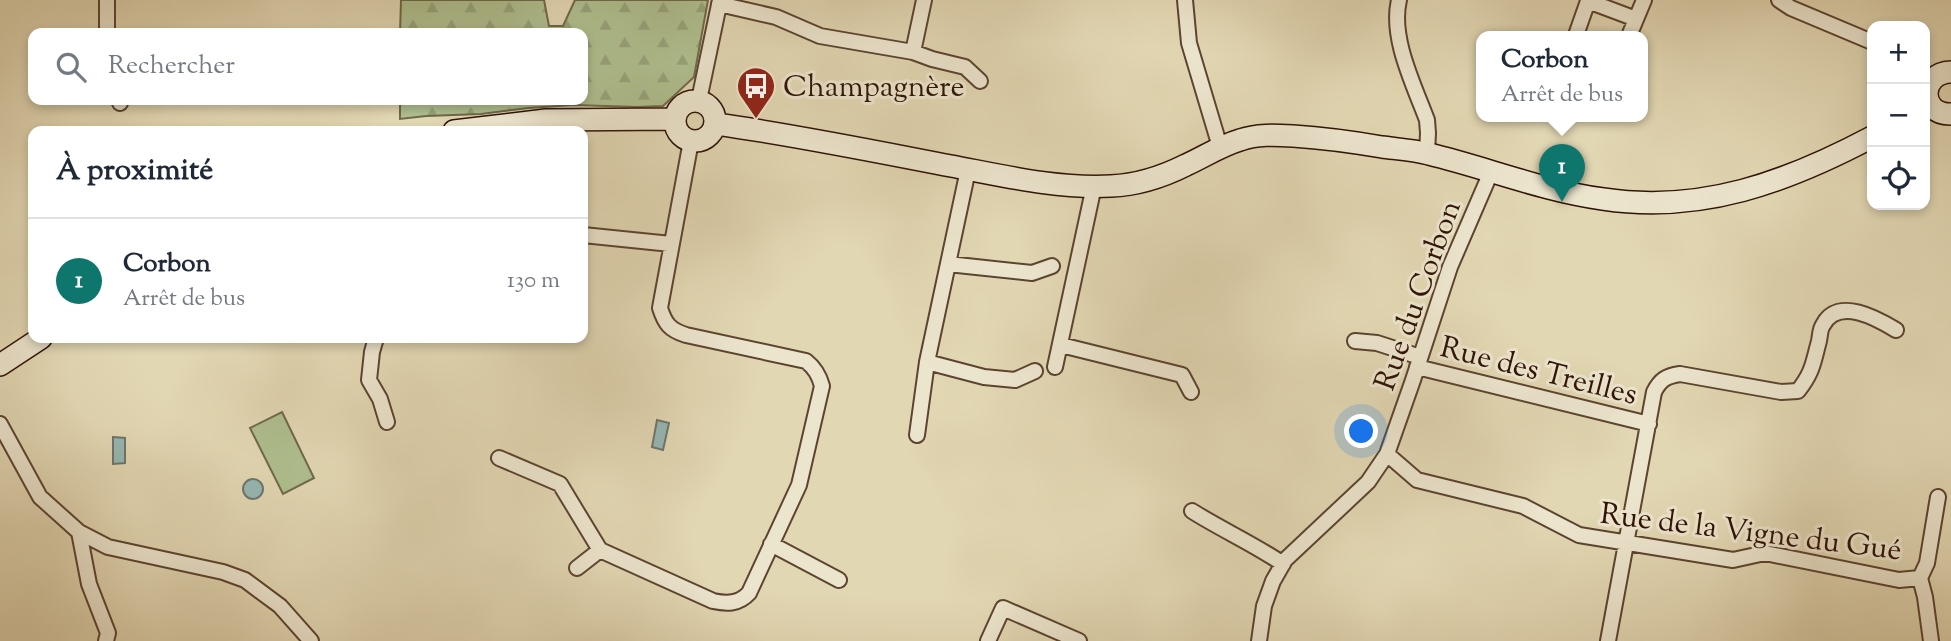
<!DOCTYPE html>
<html lang="fr">
<meta charset="utf-8">
<style>
:root{--surface:#fff;--page:#f2f2f3;--text:#1f2937;--muted:#747a83;--line:#e0e1e3;--accent:#0f766e}
body{margin:0;font-family:"Sorts Mill Goudy",serif;background:var(--page);color:var(--text)}
.controls{position:absolute;right:21px;top:21px;display:grid;overflow:hidden;border-radius:14px;box-shadow:0 4px 10px #0003}
.controls button{width:63px;height:63px;display:grid;place-items:center;padding:0;border:0;border-bottom:2px solid var(--line);background:var(--surface);color:var(--text);font:35px sans-serif}
.you{position:absolute;left:1362px;top:432px;width:24px;height:24px;margin:-18px;border:5px solid #fff;border-radius:50%;background:#1a73e8;box-shadow:0 0 0 10px #1a73e833}
.badge{display:grid;place-items:center;width:46px;height:46px;border-radius:50%;background:var(--accent);color:#fff;font-size:23px;font-weight:700}
.pin{position:absolute;translate:-50% -58px;filter:drop-shadow(0 2px 4px #0008)}
.pin::after{content:'';position:absolute;top:37px;width:24px;height:21px;background:inherit;clip-path:polygon(0 0,100% 0,50% 100%)}
.popup{position:absolute;left:1476px;top:31px;width:172px;height:91px;box-sizing:border-box;display:grid;place-content:center;border-radius:14px;background:var(--surface);filter:drop-shadow(0 2px 5px #0005);font-size:23px;white-space:nowrap;color:var(--muted)}
.popup b{font-size:26px;color:var(--text)}
.popup::after{content:'';position:absolute;left:50%;top:100%;margin-left:-14px;border:14px solid transparent;border-top-color:var(--surface)}
.list{margin:0;padding:0;list-style:none}
h2{display:flex;justify-content:space-between;align-items:center;height:91px;margin:0;padding:0 28px;font-size:30px}
h2 small{font-size:23px;font-weight:400;color:var(--muted)}
.list li{display:grid;grid-template-columns:46px 1fr auto;gap:21px;align-items:center;box-sizing:border-box;height:126px;padding:0 28px;border-top:2px solid var(--line)}
.list b{display:block;font-size:26px;white-space:nowrap}
.list p{margin:0;font-size:23px;white-space:nowrap;color:var(--muted)}
.list em{font-size:23px;font-style:normal;color:var(--muted)}
.icon{flex:none;width:38px;height:38px;fill:none;stroke:currentColor;stroke-width:2;stroke-linecap:round;stroke-linejoin:round}
.map{position:relative;flex:none;width:1951px;height:641px;overflow:hidden}
.search{position:absolute;background:var(--surface);box-shadow:0 4px 10px #0003;left:28px;top:28px;width:560px;height:77px;display:flex;align-items:center;gap:18px;box-sizing:border-box;padding:0 24px;border-radius:14px;color:var(--muted);font-size:26px}
.panel{position:absolute;background:var(--surface);box-shadow:0 4px 10px #0003;left:28px;top:126px;width:560px;height:217px;border-radius:14px}
.map>svg:first-child{display:block}
</style>
<div class="map">
<svg width="1951" height="641" viewBox="0 0 1951 641">
<defs>
<pattern id="forest-firs" width="22" height="20" patternUnits="userSpaceOnUse" patternTransform="scale(1.75)"><rect width="22" height="20" fill="#afbf8f"/><path d="M5 1l3.5 6h-7zM16 11l3.5 6h-7z" fill="#97a37a"/></pattern>
</defs>
<rect width="100%" height="100%" fill="#e2d7b3"/>
<filter id="stains"><feTurbulence type="fractalNoise" baseFrequency=".00286" numOctaves="4"/><feColorMatrix values="0 0 0 0 .2 0 0 0 0 .09 0 0 0 0 .02 0 0 0 .5 -.17"/></filter>
<radialGradient id="worn" r=".72"><stop offset=".6" stop-color="#630" stop-opacity="0"/><stop offset="1" stop-color="#630" stop-opacity=".3"/></radialGradient>
<path fill="#afbf8f" stroke="#6f694a" stroke-width="2" d="M 282,412 L 314,478 L 283,494 L 250,428 Z"/>
<path fill="url(#forest-firs)" stroke="#6f694a" stroke-width="2" d="M 401,0 L 544,0 L 549,26 L 563,26 L 575,0 L 708,0 L 694,77 L 663,106 L 637,107 L 574,105 L 528,108 L 481,114 L 426,116 L 400,119 L 400,100 L 583,100 L 583,33 L 400,33 Z"/>
<path fill="#96b8b4" stroke="#6d766e" stroke-width="2" d="M 657,420 L 669,423 L 663,450 L 652,447 Z
M 113,437 L 125,438 L 125,463 L 113,464 Z
M243 489a10 10 0 1 1 20 0a10 10 0 1 1-20 0Z"/>
<g fill="none" stroke-linecap="round" stroke-linejoin="round">
<defs>
<path id="street" d="M 1185,0 L 1189,43 L 1220,147
M 1399,0 C 1390,38 1414,85 1427,120 L 1428,133 L 1427,153
M 1779,0 L 1791,8 L 1872,42
M 719,4 L 776,17 L 820,36 L 913,52 L 924,0
M 107,33 L 107,0
M 1579,36 L 1576,35 L 1588,1 L 1636,19
M 1629,36 L 1644,0
M 913,52 L 932,59 L 965,67 L 980,81
M 119,100 L 120,103
M 699,100 L 720,0
M 583,235 L 671,244
M 948,264 L 1032,273 L 1052,266
M 376,338 L 372,352 L 369,380 L 380,399 L 387,422
M 1355,341 L 1377,343 L 1420,357
M 1061,345 L 1182,375 L 1191,392
M 927,362 L 984,377 L 1015,380 L 1035,371
M 1055,367 L 1094,186
M 1417,367 L 1649,424
M 0,424 L 40,497 L 79,532 L 108,547 L 223,572 L 245,580 L 280,606 L 311,641
M 917,435 L 927,362 L 968,170
M 1387,454 L 1417,480 L 1523,506 L 1579,535 L 1733,560 L 1765,553 L 1899,580 L 1920,578 L 1925,597 L 1931,641
M 499,458 L 560,484 L 600,550 L 713,601 C 727,604 739,604 749,593 L 799,485 L 822,386 C 819,375 815,368 806,361 L 686,335 C 670,330 665,324 660,308 L 691,141
M 1192,511 C 1222,530 1254,544 1283,564
M 79,532 L 89,584 L 108,633 L 106,641
M 771,544 L 839,580
M 577,568 L 600,550
M 1920,578 L 1927,563 L 1938,497
M 988,641 L 1003,608 L 1079,641
M 1259,641 L 1264,606 L 1273,581 L 1285,560 L 1368,482 L 1387,454 L 1413,380 L 1450,267 L 1491,172
M 1608,641 L 1654,392 C 1660,380 1666,376 1680,374 L 1781,392 L 1798,391 C 1813,372 1813,363 1819,341 C 1820,336 1820,329 1823,325 C 1838,296 1878,319 1896,330"/>
<path id="secondary" d="M 1951,72 C 1919,73 1919,115 1951,114
M675 121a20 20 0 1 1 40 0a20 20 0 1 1-40 0Z
M 716,124 C 795,135 873,151 951,166 C 1004,176 1058,189 1111,186 C 1138,185 1162,177 1186,165 C 1204,157 1220,146 1240,140 C 1257,134 1275,135 1293,136 C 1323,138 1353,142 1382,147 C 1398,149 1414,150 1429,154 C 1487,168 1544,191 1603,199 C 1701,214 1787,182 1872,137
M 454,131 L 546,120 L 675,119
M 0,365 L 41,338"/>
</defs>
<use href="#street" stroke="#5c4430" stroke-width="18"/>
<use href="#secondary" stroke="#2f1305" stroke-width="24"/>
<use href="#street" stroke="#ece5ce" stroke-width="14"/>
<use href="#secondary" stroke="#ece5ce" stroke-width="21"/>
</g>
<defs>
<symbol id="bus-pin" viewBox="-11 -11 22 30"><path d="M0 17L-7.5 6A9.5 9.5 0 1 1 7.5 6Z" fill="#8f2418" stroke="#ece5ce"/><path d="M-5-6H5V4H4V6H2V4H-2V6H-4V4H-5ZM-3.5-4V0h7V-4ZM-3.5 1.2v1.5H-2V1.2ZM2 1.2v1.5H3.5V1.2Z" fill="#fff"/></symbol>
</defs>
<g fill-rule="evenodd">
<use href="#bus-pin" x="734" y="64" width="44" height="60"/>
</g>
<g text-anchor="middle" stroke-width="6" stroke-linejoin="round" paint-order="stroke">
<g font-size="30" fill="#2f1305" stroke="#ece5ce" text-anchor="start">
<text x="783" y="96">Champagnère</text>
</g>
<g font-size="30" fill="#2f1305" stroke="#ece5ce">
<text transform="translate(1417 295) rotate(-70)" y="10">Rue du Corbon</text>
<text transform="translate(1539 370) rotate(14)" y="10">Rue des Treilles</text>
<text transform="translate(1751 531) rotate(7)" y="10">Rue de la Vigne du Gué</text>
</g>
</g>
<rect width="100%" height="100%" filter="url(#stains)"/>
<rect width="100%" height="100%" fill="url(#worn)"/>
</svg>
<div class="controls">
<button>+</button>
<button>−</button>
<button><svg class="icon" aria-label="locate" viewBox="0 0 24 24"><circle cx="12" cy="12" r="6"/><path d="M12 2v4M12 18v4M2 12h4M18 12h4"/></svg></button>
</div>
<div class="you"></div>
<div class="pin badge" style="left:1562px;top:202px">1</div>
<div class="popup"><b>Corbon</b>Arrêt de bus</div>
<div class="search"><svg class="icon" aria-label="search" viewBox="0 0 24 24"><circle cx="10" cy="10" r="6"/><path d="M15 15l6 6"/></svg>Rechercher</div>
<section class="panel">
<h2>À proximité<small></small></h2>
<ul class="list">
<li><span class="badge">1</span><div><b>Corbon</b><p>Arrêt de bus</p></div><em>130 m</em></li>
</ul>
</section>
</div>
